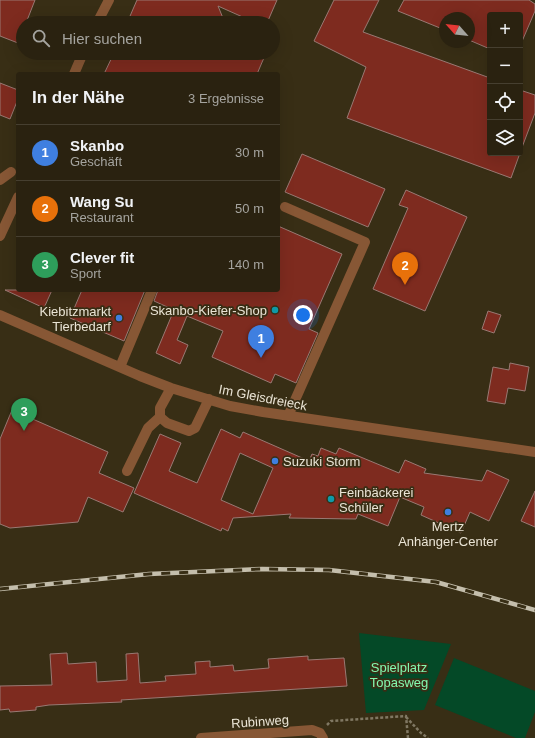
<!DOCTYPE html>
<html lang="de">
<meta charset="utf-8">
<style>
:root{--surface:#2a2210;--page:#362f1e;--text:#f1f3f6;--muted:#a5a49f;--line:#463f30;--accent:#b5acf8}
body{margin:0;font-family:Helvetica,sans-serif;background:var(--page);color:var(--text)}
.controls{position:absolute;right:12px;top:12px;display:grid;overflow:hidden;border-radius:4px;box-shadow:0 4px 16px #0002}
.controls button{width:36px;height:36px;display:grid;place-items:center;padding:0;border:0;border-bottom:1px solid var(--line);background:var(--surface);color:var(--text);font:20px sans-serif}
.compass{position:absolute;left:439px;top:12px;width:36px;height:36px;border-radius:50%;background:var(--surface);box-shadow:0 4px 16px #0002;rotate:297deg}
.you{position:absolute;left:303px;top:315px;width:14px;height:14px;margin:-10px;border:3px solid #fff;border-radius:50%;background:#1a73e8;box-shadow:0 0 0 6px #1a73e833}
.badge{display:grid;place-items:center;width:26px;height:26px;border-radius:50%;background:var(--accent);color:#fff;font-size:13px;font-weight:700}
.pin{position:absolute;translate:-50% -33px;filter:drop-shadow(0 1px 2px #0008)}
.pin::after{content:'';position:absolute;top:21px;width:14px;height:12px;background:inherit;clip-path:polygon(0 0,100% 0,50% 100%)}
.list{margin:0;padding:0;list-style:none}
h2{display:flex;justify-content:space-between;align-items:center;height:52px;margin:0;padding:0 16px;font-size:17px}
h2 small{font-size:13px;font-weight:400;color:var(--muted)}
.list li{display:grid;grid-template-columns:26px 1fr auto;gap:12px;align-items:center;box-sizing:border-box;height:56px;padding:0 16px;border-top:1px solid var(--line)}
.list b{display:block;font-size:15px;white-space:nowrap}
.list p{margin:0;font-size:13px;white-space:nowrap;color:var(--muted)}
.list em{font-size:13px;font-style:normal;color:var(--muted)}
.icon{flex:none;width:22px;height:22px;fill:none;stroke:currentColor;stroke-width:2;stroke-linecap:round;stroke-linejoin:round}
.map{position:relative;flex:none;width:535px;height:738px;overflow:hidden}
.search{position:absolute;background:var(--surface);box-shadow:0 4px 16px #0002;left:16px;top:16px;width:264px;height:44px;display:flex;align-items:center;gap:10px;box-sizing:border-box;padding:0 14px;border-radius:22px;color:var(--muted);font-size:15px}
.panel{position:absolute;background:var(--surface);box-shadow:0 4px 16px #0002;left:16px;top:72px;width:264px;height:220px;border-radius:4px}
.map>svg:first-child{display:block}
</style>
<div class="map">
<svg width="535" height="738" viewBox="0 0 535 738">
<rect width="100%" height="100%" fill="#382e15"/>
<path fill="#044927" d="M 359,633 L 451,644 L 424,710 L 366,713 Z
M 454,658 L 535,691 L 535,712 L 525,738 L 516,738 L 435,705 Z"/>
<path fill="#7e2b1f" stroke="#997973" fill-rule="evenodd" d="M 0,0 L 35,0 L 26,23 L 23,23 L 23,30 L 18,43 L 0,36 Z
M 137,0 L 277,0 L 267,23 L 256,23 L 218,6 L 225,23 L 127,23 Z
M 334,0 L 379,0 L 363,32 L 490,78 L 490,153 L 520,153 L 511,178 L 347,118 L 366,67 L 314,41 Z
M 404,0 L 529,0 L 535,4 L 535,11 L 520,46 L 520,15 L 490,15 L 490,49 L 469,40 L 469,18 L 445,18 L 445,30 L 398,11 Z
M 114,53 L 266,53 L 257,74 L 104,74 Z
M 0,83 L 18,90 L 18,99 L 10,119 L 0,115 Z
M 520,90 L 535,95 L 535,113 L 521,150 L 520,150 Z
M 302,154 L 385,189 L 368,227 L 285,192 Z
M 406,190 L 467,217 L 425,311 L 373,289 L 408,208 L 399,205 Z
M 278,226 L 342,254 L 309,329 L 318,333 L 296,383 L 275,374 L 271,383 L 212,357 L 223,331 L 187,316 L 177,340 L 188,345 L 180,364 L 156,353 L 174,310 L 154,301 L 158,290 L 278,290 Z
M 5,290 L 52,290 L 44,308 Z
M 82,290 L 145,290 L 124,341 L 70,318 Z
M 488,311 L 501,315 L 494,333 L 482,329 Z
M 510,363 L 529,367 L 525,391 L 508,388 L 505,404 L 487,401 L 493,367 L 509,370 Z
M 12,410 L 108,452 L 99,473 L 134,488 L 123,512 L 88,497 L 78,522 L 10,528 L 0,524 L 0,439 Z
M 221,429 L 240,438 L 243,432 L 309,461 L 312,454 L 318,456 L 321,448 L 336,454 L 339,448 L 399,473 L 405,460 L 426,469 L 424,473 L 482,481 L 487,470 L 509,480 L 489,521 L 470,512 L 461,533 L 421,515 L 424,507 L 400,497 L 388,526 L 358,514 L 356,519 L 289,518 L 291,514 L 233,518 L 228,531 L 222,528 L 221,531 L 134,493 L 160,434 L 181,443 L 169,471 L 197,483 ZM 240,453 L 273,468 L 253,514 L 221,500 Z
M 535,491 L 535,527 L 521,521 Z
M 67,653 L 68,664 L 96,662 L 97,682 L 127,680 L 126,654 L 138,653 L 140,683 L 166,681 L 165,676 L 196,674 L 195,662 L 210,661 L 210,667 L 233,665 L 234,671 L 269,668 L 268,659 L 308,656 L 308,660 L 344,658 L 347,686 L 121,700 L 122,702 L 98,703 L 49,705 L 36,707 L 36,710 L 10,712 L 9,709 L 0,710 L 0,686 L 52,685 L 50,654 Z"/>
<g fill="none" stroke-linecap="round" stroke-linejoin="round">
<path stroke="#807863" stroke-width="2.5" stroke-dasharray="3 2" stroke-linecap="butt" d="M 406,717 L 421,733 L 428,738
M 327,725 L 331,721 L 406,716 L 408,738"/>
<path stroke="#875735" stroke-width="10" d="M 97,23 L 109,0
M 74,74 L 83,53
M 0,180 L 11,172
M 285,207 L 365,242 L 288,416
M 0,236 L 18,197
M 0,315 L 140,376 L 171,388 L 230,406 L 263,412 L 535,452
M 120,367 L 152,290
M 171,388 L 160,408 L 160,417 L 167,423 L 189,431 L 195,428 L 209,399
M 127,471 L 148,428 L 160,417
M 201,738 L 312,730 L 320,733 L 323,738"/>
<defs>
<path id="rail" d="M 0,589 L 149,574 L 262,569 L 329,570 L 436,582 L 535,610"/>
</defs>
<use href="#rail" stroke="#c4beac" stroke-width="4.5"/>
<use href="#rail" stroke="#382e15" stroke-width="3" stroke-dasharray="9" stroke-linecap="butt"/>
</g>
<g fill="#0f9aa8" stroke="#382e15" stroke-width="1.5">
<circle cx="275" cy="310" r="4"/>
<circle cx="331" cy="499" r="4"/>
</g>
<g fill="#3f7fe0" stroke="#382e15" stroke-width="1.5">
<circle cx="119" cy="318" r="4"/>
<circle cx="275" cy="461" r="4"/>
<circle cx="448" cy="512" r="4"/>
</g>
<g text-anchor="middle" stroke-width="3.5" stroke-linejoin="round" paint-order="stroke">
<g font-size="13" fill="#eae4d5" stroke="#382e15" text-anchor="end">
<text x="267" y="315">Skanbo-Kiefer-Shop</text>
<text x="111" y="316">Kiebitzmarkt<tspan x="111" dy="15">Tierbedarf</tspan></text>
<text x="283" y="466" text-anchor="start">Suzuki Storm</text>
<text x="339" y="497" text-anchor="start">Feinbäckerei<tspan x="339" dy="15">Schüler</tspan></text>
<text x="448" y="531" text-anchor="middle">Mertz<tspan x="448" dy="15">Anhänger-Center</tspan></text>
</g>
<g font-size="13" fill="#eae4d5" stroke="#382e15">
<text transform="translate(263 397) rotate(11)" y="5">Im Gleisdreieck</text>
<text transform="translate(260 721) rotate(-4)" y="5">Rubinweg</text>
</g>
<g font-size="13" fill="#83f8af" stroke="#382e15">
<text x="399" y="672">Spielplatz<tspan x="399" dy="15">Topasweg</tspan></text>
</g>
</g>
</svg>
<div class="controls">
<button>+</button>
<button>−</button>
<button><svg class="icon" aria-label="locate" viewBox="0 0 24 24"><circle cx="12" cy="12" r="6"/><path d="M12 2v4M12 18v4M2 12h4M18 12h4"/></svg></button>
<button><svg class="icon" aria-label="layers" viewBox="0 0 24 24"><path d="M12 4l9 5-9 5-9-5zM3 14l9 5 9-5"/></svg></button>
</div>
<svg class="compass" viewBox="-18 -18 36 36"><path d="M0-13l5 13h-10z" fill="#e53935"/><path d="M0 13l5-13h-10z" fill="#a5a49f"/></svg>
<div class="you"></div>
<div class="pin badge" style="left:261px;top:358px;background:#3f7fe0">1</div>
<div class="pin badge" style="left:405px;top:285px;background:#e8710a">2</div>
<div class="pin badge" style="left:24px;top:431px;background:#2e9e5b">3</div>
<div class="search"><svg class="icon" aria-label="search" viewBox="0 0 24 24"><circle cx="10" cy="10" r="6"/><path d="M15 15l6 6"/></svg>Hier suchen</div>
<section class="panel">
<h2>In der Nähe<small>3 Ergebnisse</small></h2>
<ul class="list">
<li><span class="badge" style="background:#3f7fe0">1</span><div><b>Skanbo</b><p>Geschäft</p></div><em>30 m</em></li>
<li><span class="badge" style="background:#e8710a">2</span><div><b>Wang Su</b><p>Restaurant</p></div><em>50 m</em></li>
<li><span class="badge" style="background:#2e9e5b">3</span><div><b>Clever fit</b><p>Sport</p></div><em>140 m</em></li>
</ul>
</section>
</div>
